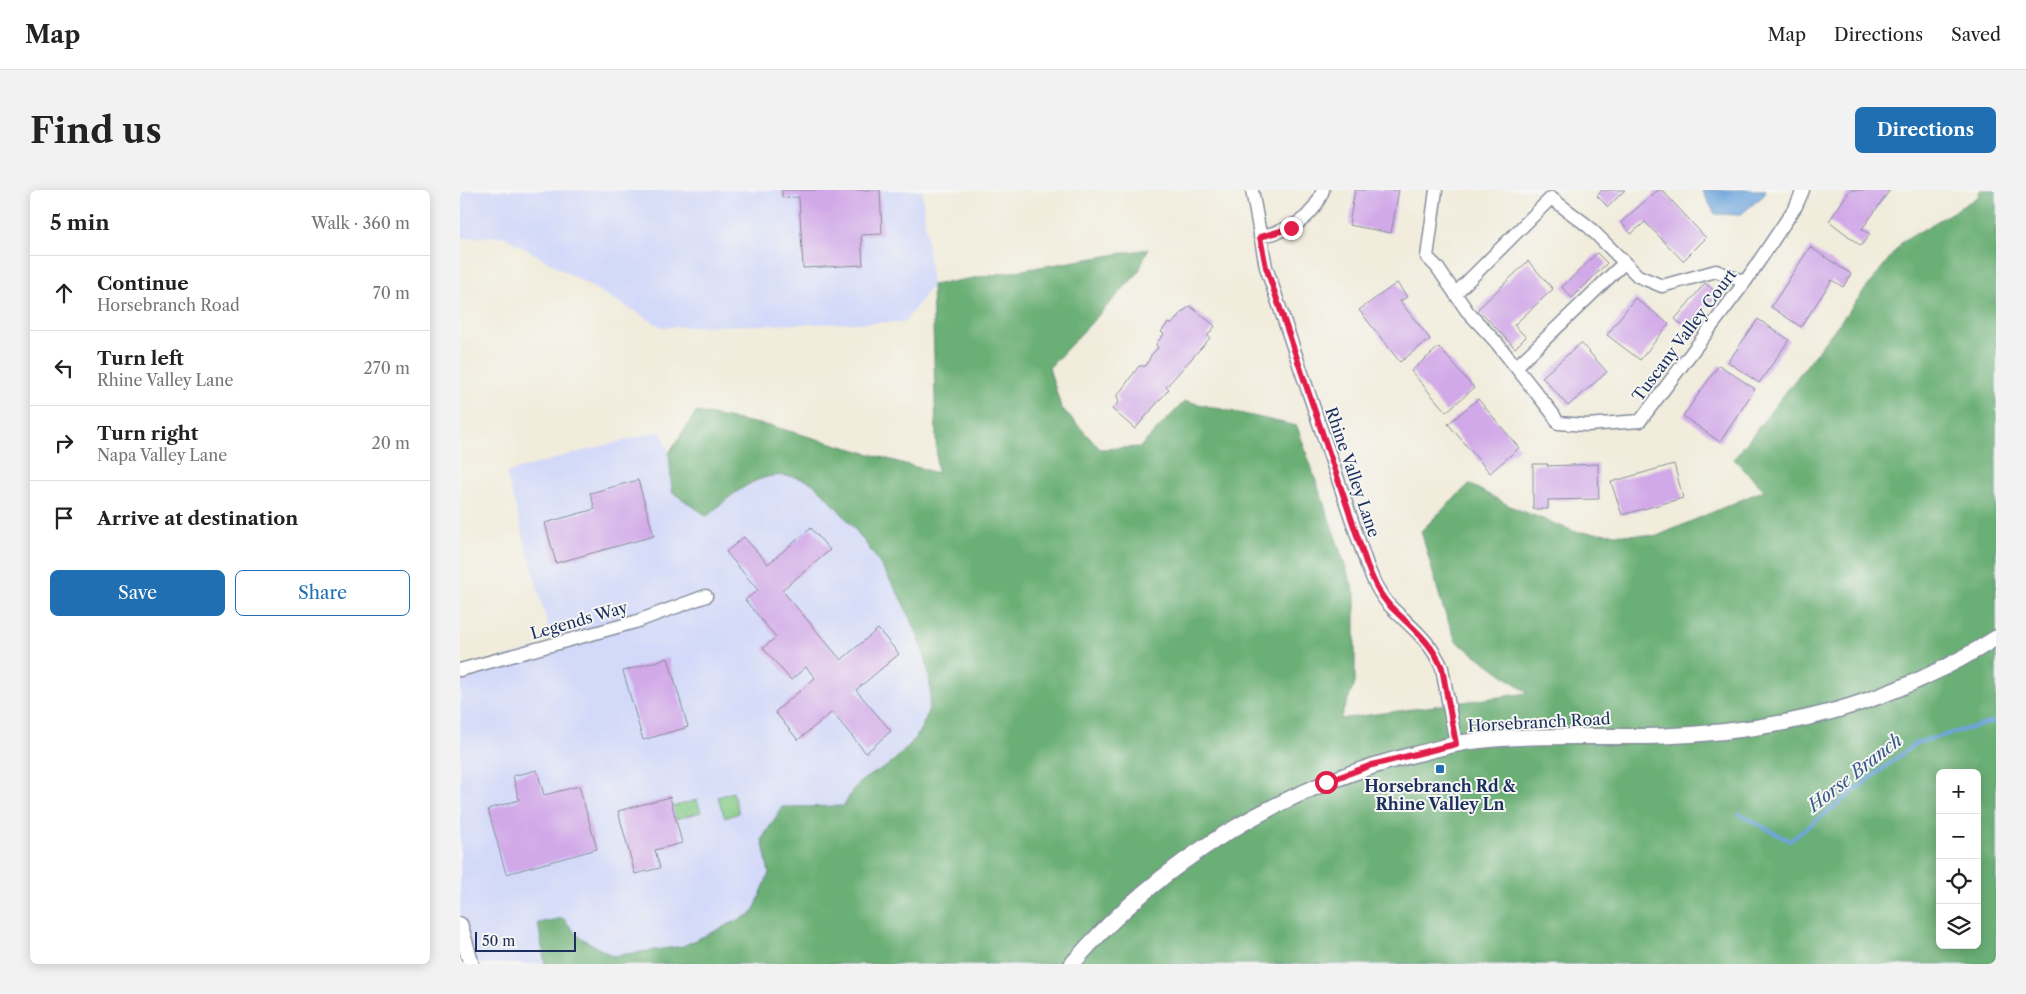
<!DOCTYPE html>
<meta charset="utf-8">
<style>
:root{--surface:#fff;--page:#f2f2f2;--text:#222;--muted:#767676;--line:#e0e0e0;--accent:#1f6fb2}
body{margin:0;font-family:"Libre Caslon Text",serif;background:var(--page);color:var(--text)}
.controls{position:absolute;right:15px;bottom:15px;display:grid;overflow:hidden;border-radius:8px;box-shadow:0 2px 12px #0003}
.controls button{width:45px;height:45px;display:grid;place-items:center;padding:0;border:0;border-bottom:1px solid var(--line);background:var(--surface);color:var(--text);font:25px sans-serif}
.scale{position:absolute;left:15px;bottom:12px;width:101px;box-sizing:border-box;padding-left:5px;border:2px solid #1b2f5e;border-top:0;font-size:14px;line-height:18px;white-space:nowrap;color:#1b2f5e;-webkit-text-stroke:4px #f6f6f2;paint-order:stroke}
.stop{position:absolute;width:15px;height:15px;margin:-11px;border:4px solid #e11d48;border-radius:50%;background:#fff}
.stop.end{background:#e11d48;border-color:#fff;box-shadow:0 1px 5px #0008}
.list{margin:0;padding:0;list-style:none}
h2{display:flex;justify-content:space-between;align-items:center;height:65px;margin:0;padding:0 20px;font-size:21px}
h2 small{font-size:16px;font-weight:400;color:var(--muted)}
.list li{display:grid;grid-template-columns:32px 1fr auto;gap:15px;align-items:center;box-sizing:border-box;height:75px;padding:0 20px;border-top:1px solid var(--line)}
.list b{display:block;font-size:19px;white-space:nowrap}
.list p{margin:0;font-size:16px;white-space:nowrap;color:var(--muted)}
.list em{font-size:16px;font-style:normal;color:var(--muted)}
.actions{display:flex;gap:10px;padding:15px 20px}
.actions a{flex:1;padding:11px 0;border:1px solid var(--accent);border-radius:8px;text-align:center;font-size:18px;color:var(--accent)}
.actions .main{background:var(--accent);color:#fff}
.icon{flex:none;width:28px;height:28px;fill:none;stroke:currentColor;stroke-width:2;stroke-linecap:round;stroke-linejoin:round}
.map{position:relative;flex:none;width:1536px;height:774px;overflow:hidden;border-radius:8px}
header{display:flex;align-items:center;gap:30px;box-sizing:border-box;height:70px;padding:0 25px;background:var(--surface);border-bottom:1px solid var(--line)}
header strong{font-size:24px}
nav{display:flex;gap:28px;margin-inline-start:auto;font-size:18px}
.intro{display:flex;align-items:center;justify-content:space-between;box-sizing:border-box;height:120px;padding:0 30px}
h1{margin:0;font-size:35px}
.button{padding:12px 22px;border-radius:8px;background:var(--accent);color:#fff;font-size:18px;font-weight:700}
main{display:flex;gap:30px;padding:0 30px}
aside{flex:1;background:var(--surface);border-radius:8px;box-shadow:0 2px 12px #0003}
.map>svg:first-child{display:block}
</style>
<header>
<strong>Map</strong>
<nav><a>Map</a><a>Directions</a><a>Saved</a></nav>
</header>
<div class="intro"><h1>Find us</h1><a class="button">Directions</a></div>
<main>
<aside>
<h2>5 min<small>Walk · 360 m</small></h2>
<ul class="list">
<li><svg class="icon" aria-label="ahead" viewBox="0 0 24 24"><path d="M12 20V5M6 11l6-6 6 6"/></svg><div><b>Continue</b><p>Horsebranch Road</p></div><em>70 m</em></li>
<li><svg class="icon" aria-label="left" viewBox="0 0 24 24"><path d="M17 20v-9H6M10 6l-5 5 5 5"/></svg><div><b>Turn left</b><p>Rhine Valley Lane</p></div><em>270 m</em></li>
<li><svg class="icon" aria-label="right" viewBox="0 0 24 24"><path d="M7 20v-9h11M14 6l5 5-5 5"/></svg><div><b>Turn right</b><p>Napa Valley Lane</p></div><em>20 m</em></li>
<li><svg class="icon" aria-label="arrive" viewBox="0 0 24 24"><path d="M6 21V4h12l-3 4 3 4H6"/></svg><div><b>Arrive at destination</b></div></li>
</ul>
<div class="actions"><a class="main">Save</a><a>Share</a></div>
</aside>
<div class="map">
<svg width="1536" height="774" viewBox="0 0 1536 774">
<rect width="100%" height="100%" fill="#f6f6f2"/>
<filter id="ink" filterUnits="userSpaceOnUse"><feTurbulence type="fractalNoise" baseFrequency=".02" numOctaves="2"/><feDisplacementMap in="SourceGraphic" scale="10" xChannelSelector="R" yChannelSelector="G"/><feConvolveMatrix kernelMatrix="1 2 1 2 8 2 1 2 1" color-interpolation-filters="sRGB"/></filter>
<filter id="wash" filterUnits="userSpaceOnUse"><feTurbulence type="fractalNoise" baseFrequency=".0096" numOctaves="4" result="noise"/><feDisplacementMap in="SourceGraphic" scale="20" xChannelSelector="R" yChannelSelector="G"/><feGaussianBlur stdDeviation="1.12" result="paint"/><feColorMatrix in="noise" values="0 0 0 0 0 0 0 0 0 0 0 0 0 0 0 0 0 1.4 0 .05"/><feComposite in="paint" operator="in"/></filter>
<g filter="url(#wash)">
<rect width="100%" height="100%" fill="#f1ecdb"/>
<path fill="#d3d9f9" d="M 0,0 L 462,0 L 472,95 L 445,132 L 202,137 L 43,46 L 0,48 Z
M 201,241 L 209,263 L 212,302 L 247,326 L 279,300 L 304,288 L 325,285 L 349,291 L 366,307 L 389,330 L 434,395 L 457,444 L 469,483 L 469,515 L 460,540 L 451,554 L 426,576 L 397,594 L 384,616 L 302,649 L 309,683 L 293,723 L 223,756 L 152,766 L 118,746 L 78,733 L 85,774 L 11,774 L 0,735 L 0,480 L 93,454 L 46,283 L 108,265 Z"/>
<path fill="#84cb87" stroke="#507d72" d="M 273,602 L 279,623 L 265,628 L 258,607 Z
M 237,610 L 241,622 L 216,629 L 212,617 Z"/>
<path fill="#6baf74" stroke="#436f69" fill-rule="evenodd" d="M 1520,0 L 1536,0 L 1536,774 L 85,774 L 78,733 L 103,728 L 118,746 L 152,766 L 223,756 L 293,723 L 309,683 L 302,649 L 322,617 L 384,616 C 388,609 392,599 398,594 C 406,586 418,582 427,576 C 447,560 465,541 469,515 C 480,455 411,352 371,312 C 365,305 356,295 348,291 C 342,289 333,286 326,286 C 295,282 269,308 247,326 L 212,302 L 209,263 L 236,222 L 315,237 L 477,283 L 472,95 L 688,59 L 678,83 L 589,178 L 601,217 L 640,259 L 680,257 L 725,211 L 837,236 L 895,404 L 895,493 L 880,529 L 1068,503 L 996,451 L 983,418 L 961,341 L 1009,294 L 1052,317 L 1116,342 L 1197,346 L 1304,300 L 1274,269 L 1442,52 L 1518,7 ZM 1480,583 L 1517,583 L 1517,755 L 1480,755 Z"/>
<path fill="#6da4db" stroke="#446a9c" d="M 1242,0 L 1306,0 L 1303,6 L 1280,25 L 1255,24 Z"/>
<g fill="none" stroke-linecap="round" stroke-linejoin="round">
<path stroke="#6da4db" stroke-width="4" d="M 1279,624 L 1330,651 L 1456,553 L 1536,531"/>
</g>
<g id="blocks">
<path fill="#d1a8e8" d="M 322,0 L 420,0 L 422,44 L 401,45 L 403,75 L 343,78 L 339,7 L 322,8 Z
M 895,0 L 939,0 L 931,43 L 889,35 Z
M 1142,0 L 1165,0 L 1148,17 L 1137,6 Z
M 1198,0 L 1202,0 L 1246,48 L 1223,71 L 1185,32 L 1171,44 L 1161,32 Z
M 1390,0 L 1430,0 L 1402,39 L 1410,44 L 1401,56 L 1369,31 Z
M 1350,57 L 1391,84 L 1383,97 L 1372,90 L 1341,137 L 1311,117 Z
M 1137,63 L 1147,73 L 1112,108 L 1102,97 Z
M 1068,71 L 1093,99 L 1054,135 L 1066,147 L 1055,158 L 1018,119 Z
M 937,93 L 947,107 L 940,111 L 970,149 L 940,172 L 899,120 Z
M 1245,93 L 1257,103 L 1227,139 L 1215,129 Z
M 1175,108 L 1209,134 L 1180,170 L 1147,145 Z
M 730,116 L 755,136 L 748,145 L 750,148 L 706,197 L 709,199 L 675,239 L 652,219 L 659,212 L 657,206 L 679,176 L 686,176 L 691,165 L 698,158 L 696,154 L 704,144 L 701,142 L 708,133 L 712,134 L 721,123 Z
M 1298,129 L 1329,150 L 1299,193 L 1268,172 Z
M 1121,153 L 1147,182 L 1108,216 L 1082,187 Z
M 979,157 L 1014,198 L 986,222 L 951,181 Z
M 1259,175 L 1295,199 L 1260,252 L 1223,226 Z
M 1018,209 L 1059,258 L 1030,283 L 988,234 Z
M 1073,274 L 1088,274 L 1087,276 L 1138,274 L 1139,309 L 1088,310 L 1088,319 L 1073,319 Z
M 1214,274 L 1223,308 L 1162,325 L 1151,292 Z
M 178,290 L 194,346 L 96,373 L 85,333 L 135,319 L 130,303 Z
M 351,338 L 370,360 L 322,400 L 381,470 L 418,439 L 439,464 L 396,500 L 431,541 L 406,563 L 372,522 L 338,550 L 315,522 L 355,488 L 346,477 L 331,490 L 303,458 L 316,447 L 285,410 L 298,400 L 266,362 L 284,347 L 308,374 Z
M 208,468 L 228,537 L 183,550 L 163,481 Z
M 77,580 L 84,605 L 119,596 L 137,659 L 46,684 L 28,619 L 59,610 L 53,586 Z
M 210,607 L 222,653 L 195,660 L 200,678 L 175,684 L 158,621 Z"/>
</g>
</g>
<g filter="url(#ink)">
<use href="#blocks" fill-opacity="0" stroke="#868e9c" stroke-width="1"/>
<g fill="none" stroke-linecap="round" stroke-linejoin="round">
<defs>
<path id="minor" d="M 792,0 L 806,77 L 907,375 C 913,390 919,404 930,416 C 950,436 971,451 982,478 L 996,554
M 976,0 L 967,67 L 977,77 L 1007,121 L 1036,152 L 1093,224 L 1098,233 L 1127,235 L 1180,231 L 1285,92 L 1336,16 L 1343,0
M 800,47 C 831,39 852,31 863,0
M 995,104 L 1091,8 L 1128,36 L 1178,86 L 1202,96 L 1256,81 L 1285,92
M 1056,177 L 1164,73
M 0,480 L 175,432 L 246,406"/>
<path id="tertiary" d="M 0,735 L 11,774
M 612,774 C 701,671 820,598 952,565 C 970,561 988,555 1007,552 C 1072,543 1139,548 1204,546 C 1328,541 1432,514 1536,448"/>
</defs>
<use href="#minor" stroke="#868e9c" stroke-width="15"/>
<use href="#tertiary" stroke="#868e9c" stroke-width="18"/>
<use href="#minor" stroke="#fff" stroke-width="12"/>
<use href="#tertiary" stroke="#fff" stroke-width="15"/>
</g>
</g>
<g fill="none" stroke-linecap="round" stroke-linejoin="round" filter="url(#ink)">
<path stroke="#e11d48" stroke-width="6" d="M 831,38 L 800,47 L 806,77 L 907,375 C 913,390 919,404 930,416 C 950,436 971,451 982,478 L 996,554 L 912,575 L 866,592"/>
</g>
<rect fill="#1f6fb2" stroke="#f6f6f2" stroke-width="2" x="975" y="574" width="10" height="10" rx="2.5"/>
<g text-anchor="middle" stroke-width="4" stroke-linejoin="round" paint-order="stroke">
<g font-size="16" fill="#1b2f5e" stroke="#f6f6f2">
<text transform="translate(1224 145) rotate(-53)" y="6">Tuscany Valley Court</text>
<text transform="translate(893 282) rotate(71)" y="6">Rhine Valley Lane</text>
<text transform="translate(119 430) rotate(-16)" y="6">Legends Way</text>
<text transform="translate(1079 532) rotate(-3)" y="6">Horsebranch Road</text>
</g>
<g font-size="16" font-weight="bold" fill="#1b2f5e" stroke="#f6f6f2">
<text x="980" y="602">Horsebranch Rd &amp;<tspan x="980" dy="18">Rhine Valley Ln</tspan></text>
</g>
<g font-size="18" font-style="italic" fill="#38588a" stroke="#f6f6f2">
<text transform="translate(1395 583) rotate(-38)" y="6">Horse Branch</text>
</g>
</g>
</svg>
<div class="controls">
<button>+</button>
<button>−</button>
<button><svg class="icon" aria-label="locate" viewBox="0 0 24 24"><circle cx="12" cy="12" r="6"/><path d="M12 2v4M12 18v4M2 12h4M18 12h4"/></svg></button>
<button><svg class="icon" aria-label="layers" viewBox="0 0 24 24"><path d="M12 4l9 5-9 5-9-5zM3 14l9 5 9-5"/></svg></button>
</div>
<div class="scale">50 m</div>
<div class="stop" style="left:866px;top:592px"></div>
<div class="stop end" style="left:831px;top:38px"></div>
</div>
</main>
